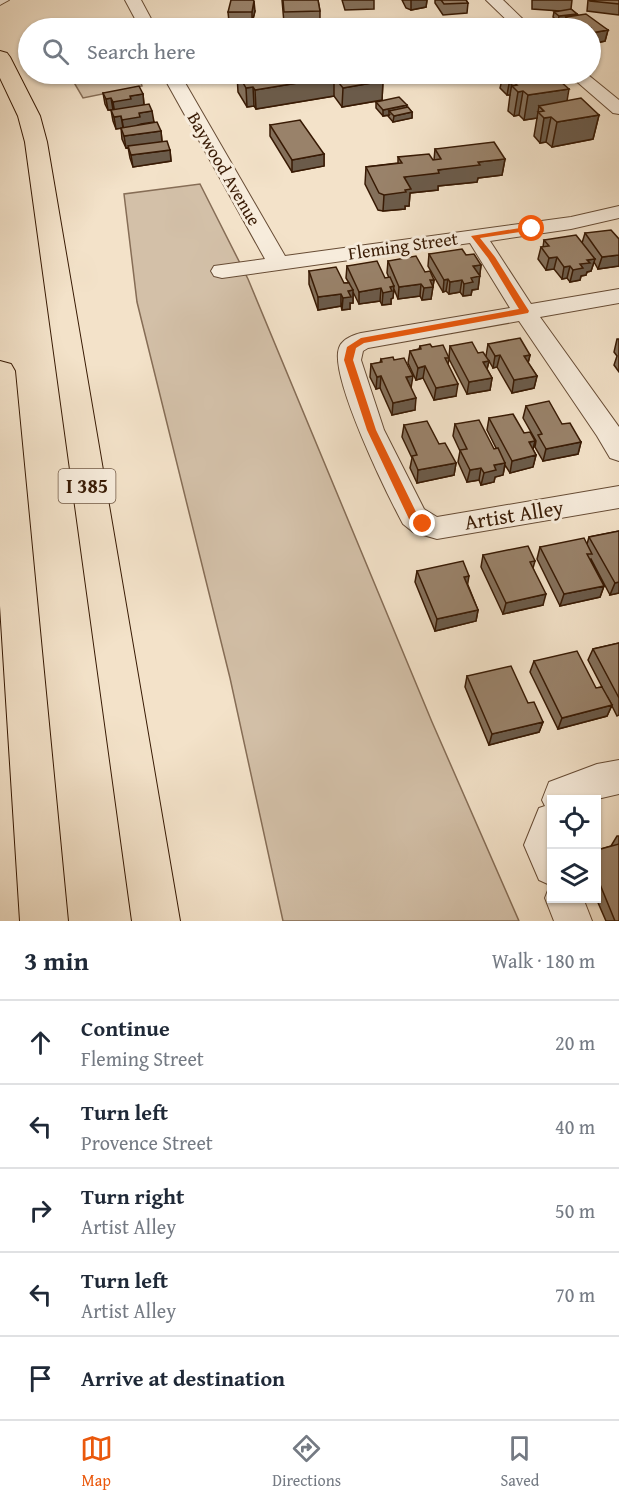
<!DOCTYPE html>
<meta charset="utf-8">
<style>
:root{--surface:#fff;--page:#f6f6f7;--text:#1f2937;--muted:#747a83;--line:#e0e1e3;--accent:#ea580c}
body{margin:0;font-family:"Gentium Book Plus",serif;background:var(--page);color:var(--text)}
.controls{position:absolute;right:18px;bottom:18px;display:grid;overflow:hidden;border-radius:0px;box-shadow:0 2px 4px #0004}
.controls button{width:54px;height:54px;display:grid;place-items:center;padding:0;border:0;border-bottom:2px solid var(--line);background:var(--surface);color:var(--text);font:30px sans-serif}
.stop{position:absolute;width:18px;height:18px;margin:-14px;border:4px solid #ea580c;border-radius:50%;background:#fff}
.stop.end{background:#ea580c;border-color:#fff;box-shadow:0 2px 6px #0008}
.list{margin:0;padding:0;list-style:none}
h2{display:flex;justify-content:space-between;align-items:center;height:78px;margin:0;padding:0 24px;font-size:26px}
h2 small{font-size:20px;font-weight:400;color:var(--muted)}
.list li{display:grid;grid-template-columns:39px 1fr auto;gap:18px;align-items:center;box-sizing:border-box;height:84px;padding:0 24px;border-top:2px solid var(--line)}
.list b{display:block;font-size:22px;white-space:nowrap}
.list p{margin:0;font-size:20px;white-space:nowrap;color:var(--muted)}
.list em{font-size:20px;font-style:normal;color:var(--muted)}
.icon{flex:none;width:33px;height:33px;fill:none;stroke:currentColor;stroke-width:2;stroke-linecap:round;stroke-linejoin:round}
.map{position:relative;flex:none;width:619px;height:921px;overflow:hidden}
.search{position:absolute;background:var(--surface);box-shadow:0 2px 4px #0004;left:18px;right:18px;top:18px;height:66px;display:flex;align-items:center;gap:15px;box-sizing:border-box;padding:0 21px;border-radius:33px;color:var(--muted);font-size:22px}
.sheet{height:498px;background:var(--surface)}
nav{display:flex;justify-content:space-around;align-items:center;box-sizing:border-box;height:84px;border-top:2px solid var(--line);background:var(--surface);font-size:16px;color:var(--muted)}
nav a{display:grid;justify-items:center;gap:3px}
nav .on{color:var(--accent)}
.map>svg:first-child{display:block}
</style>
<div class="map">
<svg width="619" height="921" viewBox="0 0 619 921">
<rect width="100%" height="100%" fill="#f3e2c9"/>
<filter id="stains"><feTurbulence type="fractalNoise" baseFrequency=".00333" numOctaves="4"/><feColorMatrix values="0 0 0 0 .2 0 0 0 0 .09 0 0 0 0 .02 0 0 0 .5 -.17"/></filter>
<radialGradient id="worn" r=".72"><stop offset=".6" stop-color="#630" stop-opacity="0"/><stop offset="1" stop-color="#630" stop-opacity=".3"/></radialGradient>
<path fill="#d3c0a8" stroke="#866d56" stroke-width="1.5" d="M 69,74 L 138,74 L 142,86 L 83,98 Z
M 200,184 L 248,279 L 432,722 L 519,921 L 283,921 L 230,678 L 137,302 L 124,194 Z"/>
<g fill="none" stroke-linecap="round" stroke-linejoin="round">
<defs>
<path id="minor" d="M 0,0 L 9,0 L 0,5 Z
M 125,0 L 141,0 L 156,28 L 140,28 Z
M 486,0 L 503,0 L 532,28 L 515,28 Z
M 162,74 L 180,74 L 285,256 L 571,217 L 619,206 L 619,218 L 571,229 L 490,241 L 531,304 L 619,289 L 619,303 L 540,317 L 619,427 L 619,461 L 610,458 L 597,436 L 519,321 L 368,348 L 363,351 L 361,360 L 384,430 L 424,509 L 437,517 L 619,486 L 619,508 L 437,539 L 413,532 L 403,524 C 387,494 329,376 339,348 C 342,339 353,335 361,333 L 510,308 L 470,243 L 222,278 L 214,276 L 211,271 L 214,266 L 265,259 Z
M 568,74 L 587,74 L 619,100 L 619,114 L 613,113 Z
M 619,760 L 619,794 L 593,800 L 552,800 L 552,898 L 583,898 L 592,921 L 554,921 L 545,898 L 550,885 L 539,880 L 524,845 L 539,808 L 545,806 L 542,800 L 549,782 L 597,764 Z"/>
<path id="highway" d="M 0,51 L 7,53 L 10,57 L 40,116 L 47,142 L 180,921 L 132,921 L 25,142 L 18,116 L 0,78 Z
M 0,361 L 11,364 L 15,371 L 68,921 L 20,921 L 0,606 Z"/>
</defs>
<use href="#minor" stroke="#674c35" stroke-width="2"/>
<use href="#highway" stroke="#381a04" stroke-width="2"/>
<use href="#minor" fill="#f7ecdc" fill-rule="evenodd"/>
<use href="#highway" fill="#f3e2c9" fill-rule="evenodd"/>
</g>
<path fill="#84705b" stroke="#381a04" stroke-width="1.5" d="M 282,0 L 318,0 L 320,11 L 320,22 L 284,23 Z
M 342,0 L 374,0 L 374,9 L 345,10 Z
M 402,0 L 427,0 L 426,7 L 411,10 L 406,8 Z
M 435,0 L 466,0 L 468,3 L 467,13 L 443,15 L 435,3 Z
M 532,0 L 572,0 L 571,9 L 577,14 L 576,15 L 608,30 L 605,41 L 591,44 L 591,28 L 566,28 L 564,27 L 565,21 L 558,22 L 553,17 L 554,12 L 560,11 L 532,9 Z
M 588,0 L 619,0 L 619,15 L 587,11 Z
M 255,11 L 252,23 L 229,22 L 228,12 Z
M 221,21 L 221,27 L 219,28 L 205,28 L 205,24 Z
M 237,74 L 376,74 L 383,81 L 382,100 L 342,107 L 334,96 L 256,109 L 254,106 L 247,107 L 238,92 Z
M 501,74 L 535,74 L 567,101 L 599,115 L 593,139 L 552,147 L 546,142 L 540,143 L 534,136 L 537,118 L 524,120 L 519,115 L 514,116 L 508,111 L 510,95 L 507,95 L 500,88 L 502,80 L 500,79 Z
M 103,93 L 143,94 L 144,105 L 154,122 L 141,124 L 161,131 L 162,141 L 170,150 L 171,161 L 133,167 L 130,158 L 128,147 L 126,148 L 122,139 L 121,128 L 116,129 L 113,121 L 111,110 L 108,110 L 105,104 Z
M 376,102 L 407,107 L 412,112 L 412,118 L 393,122 L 388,116 L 389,115 L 383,116 L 376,108 Z
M 270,125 L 324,154 L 324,166 L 292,172 L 270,136 Z
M 435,149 L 505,159 L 502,175 L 478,178 L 477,182 L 438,186 L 438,190 L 410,193 L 409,206 L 405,206 L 405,209 L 383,211 L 378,210 L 365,184 L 366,167 L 398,163 L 398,157 L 434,160 Z
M 585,233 L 619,239 L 619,266 L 598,269 L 594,262 L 591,271 L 587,272 L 586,275 L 581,276 L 580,280 L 570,282 L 567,278 L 562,279 L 554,269 L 546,270 L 538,259 L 541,247 L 543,247 L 544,240 L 582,243 Z
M 429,254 L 466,255 L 481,265 L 478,289 L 472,290 L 471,295 L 463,296 L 460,292 L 449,294 L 446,291 L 443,292 L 428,266 Z
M 388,261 L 425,272 L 434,280 L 431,299 L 422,300 L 420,296 L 398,299 L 394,289 L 393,298 L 391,299 L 391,304 L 382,305 L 380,301 L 359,304 L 353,292 L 353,303 L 350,303 L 350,309 L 342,310 L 341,306 L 318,310 L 309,284 L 309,271 L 344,283 L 349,283 L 346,278 L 347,266 L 385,278 L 389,278 L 387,273 Z
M 617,339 L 619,339 L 619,372 L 614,365 L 617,356 L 614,352 Z
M 488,344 L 530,355 L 528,363 L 537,376 L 534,388 L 512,393 L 497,367 L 493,368 L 489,361 L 487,369 L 492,378 L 490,390 L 467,394 L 449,359 L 448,364 L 456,396 L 434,400 L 423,378 L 416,380 L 408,363 L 410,351 L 419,349 L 420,346 L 432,347 L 449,357 L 450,346 L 478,353 L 486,356 Z
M 381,359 L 411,388 L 415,410 L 392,415 L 380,388 L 376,389 L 370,377 L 371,364 L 380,363 Z
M 526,406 L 562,424 L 581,442 L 578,454 L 543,461 L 535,447 L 536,441 L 523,418 Z
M 489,418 L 524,433 L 535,441 L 533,449 L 536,455 L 533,467 L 510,473 L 505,465 L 503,475 L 495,477 L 494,482 L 481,485 L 479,480 L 467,482 L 458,462 L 460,451 L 453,436 L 455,424 L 494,449 L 496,448 L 487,430 Z
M 404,425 L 439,444 L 456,463 L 454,475 L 417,483 L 410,468 L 412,458 L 402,437 Z
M 619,531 L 619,593 L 610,595 L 591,559 L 590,560 L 604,586 L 600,597 L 560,606 L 537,559 L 540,547 L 587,544 L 589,537 Z
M 483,555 L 535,561 L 533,568 L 543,605 L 503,614 L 481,567 Z
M 417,571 L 468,585 L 478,610 L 476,621 L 435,631 L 415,582 Z
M 619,643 L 619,715 L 617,716 L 607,696 L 612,705 L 607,716 L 558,729 L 530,672 L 534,661 L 596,688 L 602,687 L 588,660 L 593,649 Z
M 467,676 L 528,703 L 543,722 L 539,732 L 489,745 L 465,687 Z
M 617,836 L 619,836 L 619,921 L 606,921 L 596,898 L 597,850 L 611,846 Z"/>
<path fill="#6b5b4a" stroke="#381a04" stroke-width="1.5" d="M 411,0 L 427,0 L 426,7 L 411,10 Z
M 254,1 L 255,11 L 252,23 L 252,12 Z
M 577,14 L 576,19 L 566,17 L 565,21 L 558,22 L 559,16 Z
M 221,21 L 221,27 L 219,28 L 217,28 L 217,26 Z
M 608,30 L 605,41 L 591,44 L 591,33 Z
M 334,77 L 334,96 L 256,109 L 255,90 Z
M 383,81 L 382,100 L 342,107 L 343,88 Z
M 512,83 L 510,95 L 507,95 L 509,84 Z
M 253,87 L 254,106 L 247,107 L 246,88 Z
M 569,89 L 565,113 L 544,111 L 539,106 L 537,118 L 524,120 L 528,95 Z
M 523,91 L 519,115 L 514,116 L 518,92 Z
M 143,94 L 144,105 L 115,114 L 113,102 L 130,96 Z
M 111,98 L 113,110 L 108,110 L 106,99 Z
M 407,105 L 406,111 L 389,111 L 389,115 L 383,116 L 383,110 Z
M 152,111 L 154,122 L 141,124 L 124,131 L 122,120 L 139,113 Z
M 412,112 L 412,118 L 393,122 L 394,116 Z
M 599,115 L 593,139 L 552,147 L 557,122 Z
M 121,116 L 123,128 L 116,129 L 114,117 Z
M 551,117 L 546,142 L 540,143 L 544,118 Z
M 161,131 L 162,142 L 126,148 L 124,136 Z
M 170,150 L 171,161 L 133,167 L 131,155 Z
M 324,154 L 324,166 L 292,172 L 292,160 Z
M 505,159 L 502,175 L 478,178 L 477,182 L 438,186 L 438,190 L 410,193 L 409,206 L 405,206 L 405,209 L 383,211 L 384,195 L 404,177 L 478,162 Z
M 619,255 L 619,266 L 598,269 L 602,257 Z
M 557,257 L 554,269 L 546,270 L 549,258 Z
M 595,259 L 591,271 L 587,272 L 586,275 L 581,276 L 580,280 L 570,282 L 573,270 L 580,264 L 587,260 Z
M 481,265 L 478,289 L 472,290 L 471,295 L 463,296 L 464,284 L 473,266 Z
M 570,266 L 567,278 L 562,279 L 564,267 Z
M 448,279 L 446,291 L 443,292 L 444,280 Z
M 430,280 L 434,280 L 431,299 L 422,300 L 424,288 Z
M 462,280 L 460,292 L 449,294 L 450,282 Z
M 421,284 L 420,296 L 398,299 L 399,287 Z
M 394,286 L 393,298 L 391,299 L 391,304 L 382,305 L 383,293 L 390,287 Z
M 381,288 L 380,301 L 359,304 L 359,292 Z
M 353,290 L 353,303 L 350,303 L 350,309 L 342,310 L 343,298 L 348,291 Z
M 341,294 L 341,306 L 318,310 L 318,297 Z
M 500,355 L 497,367 L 493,368 L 495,356 Z
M 530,355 L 527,367 L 524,356 Z
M 489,361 L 486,373 L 483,362 Z
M 425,366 L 423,378 L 416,380 L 418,368 Z
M 381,376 L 380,388 L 376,389 L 377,377 Z
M 413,376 L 411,388 L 406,377 Z
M 537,376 L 534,388 L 512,393 L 514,380 Z
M 492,378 L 490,390 L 467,394 L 469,382 Z
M 458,384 L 456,396 L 434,400 L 436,388 Z
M 416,398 L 415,410 L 392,415 L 393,403 Z
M 535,441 L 532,453 L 529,442 Z
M 581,442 L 578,454 L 543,461 L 546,449 Z
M 536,455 L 533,467 L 510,473 L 512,461 Z
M 456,463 L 454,475 L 417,483 L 418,470 Z
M 505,463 L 503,475 L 495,477 L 494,482 L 481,485 L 484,473 L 494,465 Z
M 481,468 L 479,480 L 467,482 L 470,470 Z
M 469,576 L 467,588 L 464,577 Z
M 619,582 L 619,593 L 610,595 L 615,583 Z
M 604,586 L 600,597 L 560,606 L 564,594 Z
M 546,594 L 543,605 L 503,614 L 506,603 Z
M 478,610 L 476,621 L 435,631 L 437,619 Z
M 612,705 L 607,716 L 558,729 L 562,718 Z
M 543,722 L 539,732 L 489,745 L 492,734 Z"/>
<path fill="#99826a" stroke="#381a04" stroke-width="1.5" d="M 231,0 L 253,0 L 254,1 L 252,12 L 228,12 Z
M 283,0 L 318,0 L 320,11 L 284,12 Z
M 441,0 L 466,0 L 468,3 L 444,4 Z
M 590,0 L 619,0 L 619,4 L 590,1 Z
M 571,9 L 577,14 L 559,16 L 554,12 Z
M 586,14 L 608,30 L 591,33 L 591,28 L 581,28 L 566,17 Z
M 208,20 L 221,21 L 217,26 L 205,24 Z
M 478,24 L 483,28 L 458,28 L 457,27 Z
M 238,74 L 376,74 L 383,81 L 343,88 L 334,77 L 255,90 L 253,87 L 246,88 Z
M 508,74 L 535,74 L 538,76 L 512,81 L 512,83 L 509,84 L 502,77 L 510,76 Z
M 552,74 L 569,89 L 528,95 L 523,91 L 518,92 L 512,86 L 517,85 L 512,81 Z
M 139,86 L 143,94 L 130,96 L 131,99 L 113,102 L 111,98 L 106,99 L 103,93 Z
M 399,97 L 407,105 L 383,110 L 376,102 Z
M 581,98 L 599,115 L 557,122 L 551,117 L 544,118 L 538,112 L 544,111 L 539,106 Z
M 149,104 L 152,111 L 139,113 L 140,117 L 122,120 L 121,116 L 114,117 L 111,110 Z
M 408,107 L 412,112 L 394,116 L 389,111 Z
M 300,120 L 324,154 L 292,160 L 270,125 Z
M 157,122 L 161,131 L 124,136 L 121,128 Z
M 167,141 L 170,150 L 131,155 L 128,146 Z
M 494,142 L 505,159 L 478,162 L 480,165 L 438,170 L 439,173 L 404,177 L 411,189 L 405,190 L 406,192 L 384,195 L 379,193 L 366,167 L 402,163 L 398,157 L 429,154 L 433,160 L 441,159 L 435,149 Z
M 611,230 L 619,239 L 619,255 L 602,257 L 585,233 Z
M 576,235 L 595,259 L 587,260 L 590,263 L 580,264 L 583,268 L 573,270 L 570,266 L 564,267 L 557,257 L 549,258 L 541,247 L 549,246 L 544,240 Z
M 462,249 L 466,255 L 474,254 L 481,265 L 473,266 L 480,276 L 471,278 L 473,282 L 464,284 L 462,280 L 450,282 L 448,279 L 444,280 L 429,254 Z
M 416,256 L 425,272 L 430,271 L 434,280 L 430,280 L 433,287 L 424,288 L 421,284 L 399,287 L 388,261 Z
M 377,261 L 385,278 L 390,277 L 394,286 L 390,287 L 392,291 L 383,293 L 381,288 L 359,292 L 347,266 Z
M 336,267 L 344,283 L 349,283 L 353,290 L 348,291 L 351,297 L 343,298 L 341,294 L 318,297 L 309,271 Z
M 520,338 L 530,355 L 524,356 L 537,376 L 514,380 L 500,355 L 495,356 L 488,344 Z
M 472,342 L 478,353 L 483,352 L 489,361 L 483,362 L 492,378 L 469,382 L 450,346 Z
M 430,344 L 432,347 L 443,345 L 449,358 L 445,358 L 458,384 L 436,388 L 425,366 L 418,368 L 410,351 L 421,349 L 420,346 Z
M 393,357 L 394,360 L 404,358 L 413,376 L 406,377 L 416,398 L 393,403 L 381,376 L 377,377 L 371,364 L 382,362 L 381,359 Z
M 549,401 L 562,424 L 570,423 L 581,442 L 546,449 L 538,435 L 542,434 L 526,406 Z
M 513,414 L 524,433 L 530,432 L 535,441 L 529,442 L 536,455 L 512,461 L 489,418 Z
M 479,420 L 494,449 L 498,448 L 505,463 L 494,465 L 496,470 L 484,473 L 481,468 L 470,470 L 460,450 L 467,449 L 455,424 Z
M 427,421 L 439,444 L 445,443 L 456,463 L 418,470 L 412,456 L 417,455 L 404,425 Z
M 619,531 L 619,582 L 615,583 L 589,537 Z
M 584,538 L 592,554 L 587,554 L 604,586 L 564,594 L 540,547 Z
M 528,546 L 535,561 L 530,562 L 546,594 L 506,603 L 483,555 Z
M 463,561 L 469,576 L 464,577 L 478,610 L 437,619 L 417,571 Z
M 619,643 L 619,698 L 593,649 Z
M 577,651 L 596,688 L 602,687 L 612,705 L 562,718 L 534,661 Z
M 511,666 L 528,703 L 534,702 L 543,722 L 492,734 L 467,676 Z
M 619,844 L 619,921 L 615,921 L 597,877 L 597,850 Z"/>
<path fill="#ea580c" d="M 532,226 L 536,229 L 534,230 L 480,238 L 495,257 L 529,311 L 528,313 L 364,343 L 356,348 L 353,360 L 376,430 L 417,514 L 428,524 L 427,527 L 419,527 L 409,519 L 367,430 L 344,360 L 347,347 L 361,338 L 519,309 L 488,258 L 471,236 Z"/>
<g text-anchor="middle" stroke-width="6" stroke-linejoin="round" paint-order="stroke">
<g font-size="18" fill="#381a04" stroke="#f7ecdc">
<text transform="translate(224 169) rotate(60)" y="6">Baywood Avenue</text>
<text transform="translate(403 246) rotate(-8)" y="6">Fleming Street</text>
</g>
<rect fill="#f7ecdc" stroke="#715945" stroke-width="1.5" x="58.5" y="469" width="57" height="34" rx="4.5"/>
<g font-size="20" font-weight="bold" fill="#381a04">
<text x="87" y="493">I 385</text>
</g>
<g font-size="21" fill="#381a04" stroke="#f7ecdc">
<text transform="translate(514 515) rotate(-9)" y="7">Artist Alley</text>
</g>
</g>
<rect width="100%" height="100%" filter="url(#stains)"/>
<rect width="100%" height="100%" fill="url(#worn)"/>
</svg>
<div class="controls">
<button><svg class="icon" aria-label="locate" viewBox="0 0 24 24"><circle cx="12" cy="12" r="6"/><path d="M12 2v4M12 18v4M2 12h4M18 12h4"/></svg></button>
<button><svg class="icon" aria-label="layers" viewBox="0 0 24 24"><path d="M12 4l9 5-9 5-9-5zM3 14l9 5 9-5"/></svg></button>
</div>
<div class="stop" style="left:532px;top:229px"></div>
<div class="stop end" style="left:423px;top:524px"></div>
<div class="search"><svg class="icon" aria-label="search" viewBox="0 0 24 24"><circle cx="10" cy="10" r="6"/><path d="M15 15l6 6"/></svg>Search here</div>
</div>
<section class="sheet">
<h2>3 min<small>Walk · 180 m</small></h2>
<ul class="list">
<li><svg class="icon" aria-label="ahead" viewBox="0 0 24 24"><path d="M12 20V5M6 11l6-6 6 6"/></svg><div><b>Continue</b><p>Fleming Street</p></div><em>20 m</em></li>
<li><svg class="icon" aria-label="left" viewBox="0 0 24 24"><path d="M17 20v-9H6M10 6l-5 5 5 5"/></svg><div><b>Turn left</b><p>Provence Street</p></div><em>40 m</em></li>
<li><svg class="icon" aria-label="right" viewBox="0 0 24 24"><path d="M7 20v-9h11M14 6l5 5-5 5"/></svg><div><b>Turn right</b><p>Artist Alley</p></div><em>50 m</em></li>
<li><svg class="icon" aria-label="left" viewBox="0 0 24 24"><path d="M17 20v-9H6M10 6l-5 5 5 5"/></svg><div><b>Turn left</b><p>Artist Alley</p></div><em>70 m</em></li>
<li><svg class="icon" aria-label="arrive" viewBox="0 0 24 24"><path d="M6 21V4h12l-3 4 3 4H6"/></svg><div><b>Arrive at destination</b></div></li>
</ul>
</section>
<nav>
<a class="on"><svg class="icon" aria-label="map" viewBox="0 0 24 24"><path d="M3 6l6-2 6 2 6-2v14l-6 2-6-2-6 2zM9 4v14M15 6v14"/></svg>Map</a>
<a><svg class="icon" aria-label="directions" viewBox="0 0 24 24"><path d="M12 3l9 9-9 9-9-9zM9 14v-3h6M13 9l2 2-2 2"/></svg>Directions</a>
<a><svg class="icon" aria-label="saved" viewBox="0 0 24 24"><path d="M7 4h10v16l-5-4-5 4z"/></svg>Saved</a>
</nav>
